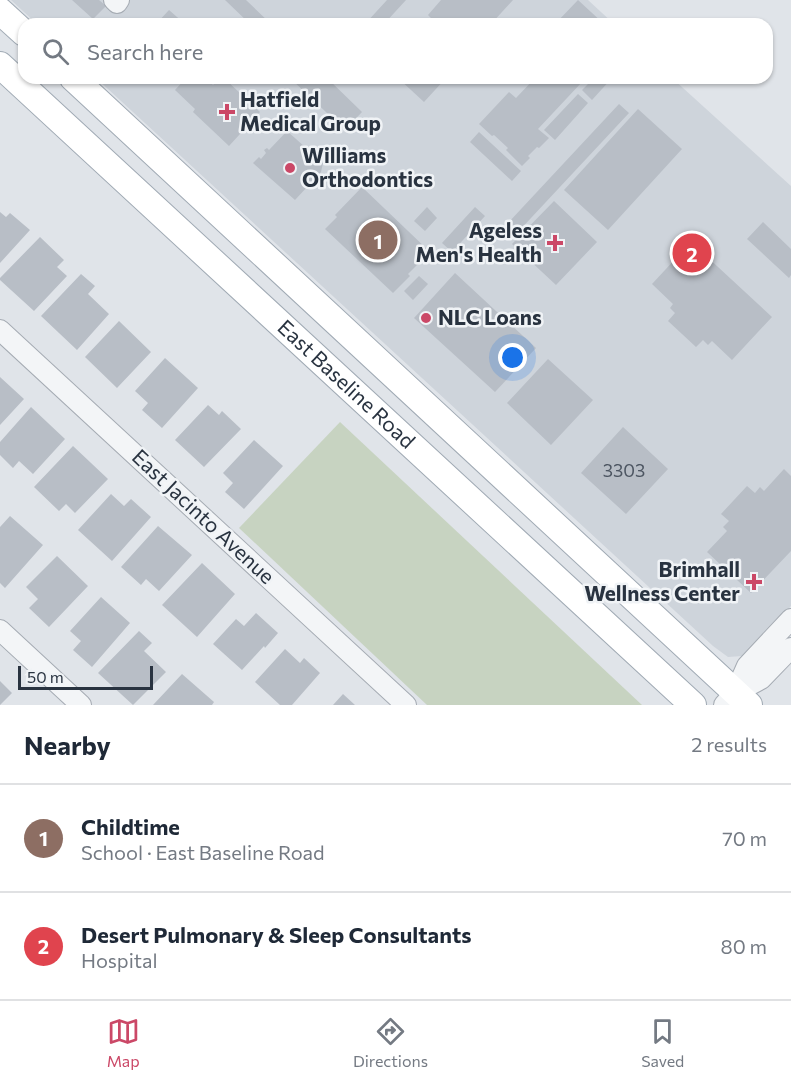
<!DOCTYPE html>
<meta charset="utf-8">
<style>
:root{--surface:#fff;--page:#f2f2f3;--text:#1f2937;--muted:#747a83;--line:#e0e1e3;--accent:#cb4867}
body{margin:0;font-family:Commissioner,sans-serif;background:var(--page);color:var(--text)}
.scale{position:absolute;left:18px;bottom:15px;width:135px;box-sizing:border-box;padding-left:6px;border:3px solid #293340;border-top:0;font-size:16px;line-height:21px;white-space:nowrap;color:#293340;-webkit-text-stroke:4px #f0f3f6;paint-order:stroke}
.you{position:absolute;left:513px;top:358px;width:21px;height:21px;margin:-15px;border:4px solid #fff;border-radius:50%;background:#1a73e8;box-shadow:0 0 0 9px #1a73e833}
.badge{display:grid;place-items:center;width:39px;height:39px;border-radius:50%;background:var(--accent);color:#fff;font-size:20px;font-weight:700}
.pin{position:absolute;translate:-50% -50%;border:3px solid #fff;box-shadow:0 2px 6px #0006}
.list{margin:0;padding:0;list-style:none}
h2{display:flex;justify-content:space-between;align-items:center;height:78px;margin:0;padding:0 24px;font-size:26px}
h2 small{font-size:20px;font-weight:400;color:var(--muted)}
.list li{display:grid;grid-template-columns:39px 1fr auto;gap:18px;align-items:center;box-sizing:border-box;height:108px;padding:0 24px;border-top:2px solid var(--line)}
.list b{display:block;font-size:22px;white-space:nowrap}
.list p{margin:0;font-size:20px;white-space:nowrap;color:var(--muted)}
.list em{font-size:20px;font-style:normal;color:var(--muted)}
.icon{flex:none;width:33px;height:33px;fill:none;stroke:currentColor;stroke-width:2;stroke-linecap:round;stroke-linejoin:round}
.map{position:relative;flex:none;width:791px;height:705px;overflow:hidden}
.search{position:absolute;background:var(--surface);box-shadow:0 2px 4px #0004;left:18px;right:18px;top:18px;height:66px;display:flex;align-items:center;gap:15px;box-sizing:border-box;padding:0 21px;border-radius:18px;color:var(--muted);font-size:22px}
.sheet{height:294px;background:var(--surface)}
nav{display:flex;justify-content:space-around;align-items:center;box-sizing:border-box;height:84px;border-top:2px solid var(--line);background:var(--surface);font-size:16px;color:var(--muted)}
nav a{display:grid;justify-items:center;gap:3px}
nav .on{color:var(--accent)}
.map>svg:first-child{display:block}
</style>
<div class="map">
<svg width="791" height="705" viewBox="0 0 791 705">
<rect width="100%" height="100%" fill="#e0e4e9"/>
<path fill="#ced4db" d="M 11,0 L 588,0 L 614,24 L 37,24 Z
M 96,78 L 672,78 L 791,186 L 791,606 L 755,645 L 742,656 L 728,657 L 713,646 Z"/>
<path fill="#c7d3c1" d="M 340,422 L 642,705 L 427,705 L 239,528 Z"/>
<path fill="#b8bec6" d="M 72,0 L 99,0 L 106,6 L 93,19 Z
M 225,0 L 246,0 L 271,24 L 250,24 Z
M 387,0 L 406,0 L 384,24 L 365,24 Z
M 441,0 L 513,0 L 491,24 L 477,24 L 470,18 L 465,24 L 437,24 L 428,15 Z
M 578,0 L 604,24 L 555,24 Z
M 169,10 L 185,24 L 156,24 Z
M 186,78 L 206,78 L 213,85 L 220,78 L 224,78 L 260,112 L 229,146 L 193,112 L 195,109 L 175,90 Z
M 293,78 L 327,78 L 362,112 L 345,130 L 291,79 Z
M 398,78 L 446,78 L 424,102 Z
M 535,78 L 577,78 L 582,82 L 538,129 L 549,138 L 539,148 L 537,147 L 528,156 L 530,158 L 522,166 L 506,150 L 508,148 L 494,135 L 492,136 L 479,124 L 509,92 L 516,98 Z
M 594,78 L 612,78 L 592,100 L 582,90 Z
M 578,94 L 588,103 L 555,140 L 544,130 Z
M 619,104 L 629,113 L 517,233 L 507,224 Z
M 638,109 L 682,149 L 608,230 L 564,190 Z
M 287,131 L 323,163 L 321,172 L 295,200 L 253,163 L 259,157 L 261,159 L 266,153 L 264,150 L 267,148 L 269,150 Z
M 479,132 L 521,171 L 512,181 L 470,142 Z
M 362,187 L 430,252 L 408,274 L 410,276 L 393,293 L 325,229 L 337,217 L 335,215 Z
M 554,201 L 597,242 L 556,285 L 512,244 Z
M 427,207 L 437,218 L 425,231 L 414,221 Z
M 475,207 L 485,216 L 452,252 L 442,243 Z
M 0,212 L 6,217 L 10,213 L 30,230 L 0,263 Z
M 763,222 L 791,249 L 791,275 L 789,278 L 747,239 Z
M 40,237 L 64,260 L 57,267 L 67,276 L 34,311 L 0,280 L 0,278 Z
M 691,242 L 772,317 L 732,360 L 712,341 L 708,345 L 703,340 L 696,347 L 668,321 L 675,313 L 670,308 L 673,304 L 652,284 Z
M 455,273 L 536,348 L 495,392 L 414,318 Z
M 81,274 L 95,286 L 88,294 L 109,314 L 77,350 L 41,316 Z
M 419,276 L 428,284 L 413,300 L 404,291 Z
M 119,321 L 151,352 L 117,388 L 85,357 Z
M 165,358 L 198,388 L 162,428 L 142,410 L 148,403 L 135,391 Z
M 548,359 L 593,400 L 551,445 L 507,403 Z
M 0,377 L 24,399 L 0,425 Z
M 208,405 L 219,415 L 222,411 L 241,429 L 204,467 L 175,440 Z
M 31,407 L 65,439 L 33,474 L 19,461 L 13,468 L 0,455 L 0,442 Z
M 623,427 L 668,469 L 626,514 L 581,473 Z
M 254,440 L 283,466 L 244,509 L 225,492 L 233,483 L 223,473 Z
M 73,446 L 108,479 L 75,513 L 66,504 L 59,511 L 34,487 Z
M 784,469 L 791,476 L 791,551 L 751,593 L 707,552 L 727,531 L 723,527 L 729,521 L 721,514 L 747,486 L 755,493 L 760,487 L 764,491 Z
M 111,494 L 124,506 L 131,499 L 151,517 L 112,561 L 78,530 Z
M 10,516 L 43,545 L 5,588 L 0,583 L 0,527 Z
M 158,526 L 192,555 L 159,591 L 146,579 L 141,585 L 121,567 Z
M 57,556 L 88,586 L 49,627 L 29,608 L 38,599 L 26,587 Z
M 202,563 L 235,594 L 197,637 L 162,605 Z
M 101,597 L 130,623 L 92,667 L 73,650 L 81,641 L 70,631 Z
M 256,613 L 278,633 L 265,648 L 264,646 L 242,670 L 213,644 L 236,619 L 244,626 Z
M 139,631 L 152,643 L 144,651 L 166,672 L 133,705 L 98,673 Z
M 285,649 L 300,663 L 304,658 L 320,673 L 292,705 L 280,705 L 255,682 Z
M 182,674 L 214,702 L 212,705 L 153,705 Z
M 0,681 L 12,693 L 0,705 Z
M 343,694 L 355,705 L 333,705 Z"/>
<g fill="none" stroke-linecap="round" stroke-linejoin="round">
<defs>
<path id="minor" d="M 114,0 L 117,3 L 119,0
M 0,330 L 406,705
M 0,630 L 81,705
M 735,693 L 747,666 L 791,619
M 724,705 L 735,693 L 761,679 L 791,648"/>
<g id="major">
<path d="M 0,11 L 24,33"/>
<path id="s1" d="M 0,65 L 693,705"/>
<path d="M 73,78 L 749,705"/>
</g>
</defs>
<use href="#minor" stroke="#a5abb3" stroke-width="22"/>
<use href="#major" stroke="#a0aab4" stroke-width="28"/>
<use href="#minor" stroke="#f3f5f7" stroke-width="20"/>
<use href="#major" stroke="#fff" stroke-width="26"/>
</g>
<g fill="#cb4867" stroke="#f0f3f6" stroke-width="2">
<path d="M224 103h6v6h6v6h-6v6h-6v-6h-6v-6h6z"/>
<circle cx="290" cy="168" r="6"/>
<path d="M552 234h6v6h6v6h-6v6h-6v-6h-6v-6h6z"/>
<circle cx="426" cy="318" r="6"/>
<path d="M751 573h6v6h6v6h-6v6h-6v-6h-6v-6h6z"/>
</g>
<g text-anchor="middle" stroke-width="5" stroke-linejoin="round" paint-order="stroke">
<g font-size="18" fill="#4d5662">
<text x="624" y="477">3303</text>
</g>
<g font-size="21" font-weight="bold" fill="#293340" stroke="#f0f3f6" text-anchor="start">
<text x="240" y="107">Hatfield<tspan x="240" dy="24">Medical Group</tspan></text>
<text x="302" y="163">Williams<tspan x="302" dy="24">Orthodontics</tspan></text>
<text x="542" y="238" text-anchor="end">Ageless<tspan x="542" dy="24">Men's Health</tspan></text>
<text x="438" y="325">NLC Loans</text>
<text x="740" y="577" text-anchor="end">Brimhall<tspan x="740" dy="24">Wellness Center</tspan></text>
</g>
<g font-size="21" fill="#293340" stroke="#f0f3f6">
<text dy="7" stroke="none"><textPath href="#s1" startOffset="471">East Baseline Road</textPath></text>
<text transform="translate(203 517) rotate(43)" y="7">East Jacinto Avenue</text>
</g>
</g>
</svg>
<div class="scale">50 m</div>
<div class="you"></div>
<div class="pin badge" style="left:378px;top:240px;background:#8d6e63">1</div>
<div class="pin badge" style="left:692px;top:253px;background:#e0444e">2</div>
<div class="search"><svg class="icon" aria-label="search" viewBox="0 0 24 24"><circle cx="10" cy="10" r="6"/><path d="M15 15l6 6"/></svg>Search here</div>
</div>
<section class="sheet">
<h2>Nearby<small>2 results</small></h2>
<ul class="list">
<li><span class="badge" style="background:#8d6e63">1</span><div><b>Childtime</b><p>School · East Baseline Road</p></div><em>70 m</em></li>
<li><span class="badge" style="background:#e0444e">2</span><div><b>Desert Pulmonary &amp; Sleep Consultants</b><p>Hospital</p></div><em>80 m</em></li>
</ul>
</section>
<nav>
<a class="on"><svg class="icon" aria-label="map" viewBox="0 0 24 24"><path d="M3 6l6-2 6 2 6-2v14l-6 2-6-2-6 2zM9 4v14M15 6v14"/></svg>Map</a>
<a><svg class="icon" aria-label="directions" viewBox="0 0 24 24"><path d="M12 3l9 9-9 9-9-9zM9 14v-3h6M13 9l2 2-2 2"/></svg>Directions</a>
<a><svg class="icon" aria-label="saved" viewBox="0 0 24 24"><path d="M7 4h10v16l-5-4-5 4z"/></svg>Saved</a>
</nav>
